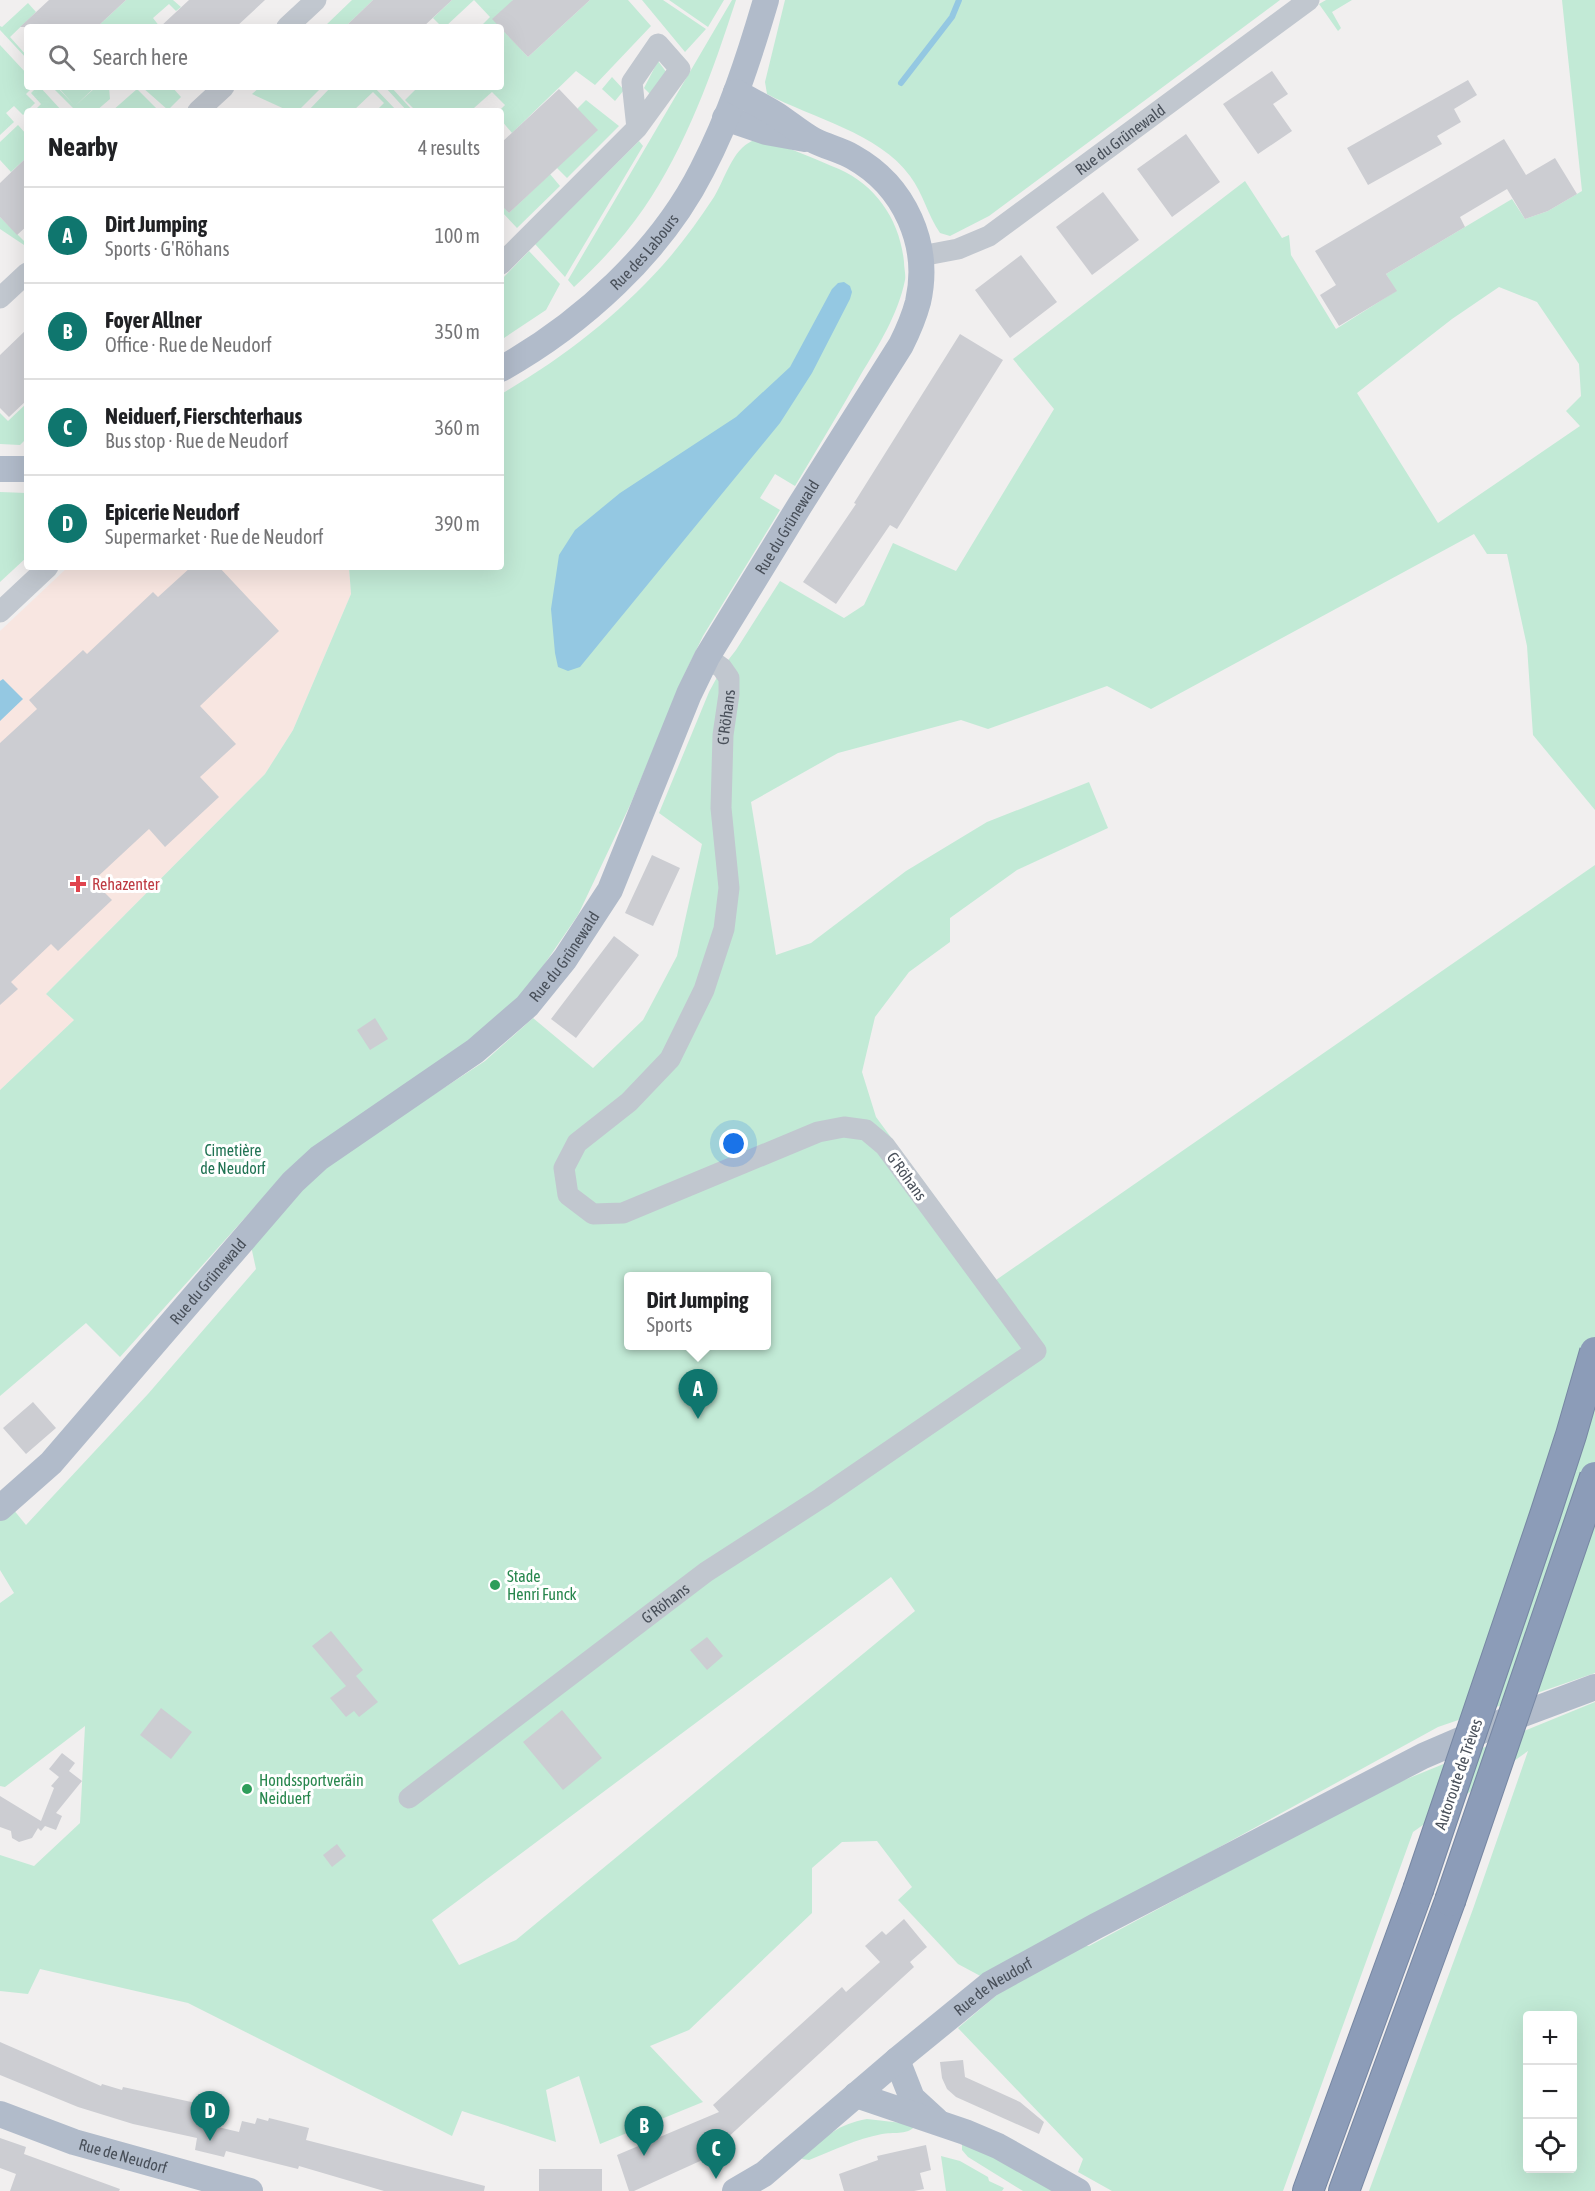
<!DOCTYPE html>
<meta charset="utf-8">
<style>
:root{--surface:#fff;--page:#f6f6f6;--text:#202124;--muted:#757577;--line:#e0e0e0;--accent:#0f766e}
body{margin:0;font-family:"Asap Condensed",sans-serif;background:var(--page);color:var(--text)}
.controls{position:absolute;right:18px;bottom:18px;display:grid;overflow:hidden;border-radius:6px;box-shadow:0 6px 24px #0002}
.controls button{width:54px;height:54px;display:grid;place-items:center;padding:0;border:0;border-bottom:2px solid var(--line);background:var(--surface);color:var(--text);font:30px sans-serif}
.you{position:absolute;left:734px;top:1144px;width:21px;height:21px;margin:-15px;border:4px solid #fff;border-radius:50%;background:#1a73e8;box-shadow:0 0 0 9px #1a73e833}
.badge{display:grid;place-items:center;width:39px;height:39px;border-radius:50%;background:var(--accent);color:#fff;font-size:20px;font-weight:700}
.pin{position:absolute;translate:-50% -50px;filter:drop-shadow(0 2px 3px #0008)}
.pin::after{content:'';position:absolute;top:32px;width:21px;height:18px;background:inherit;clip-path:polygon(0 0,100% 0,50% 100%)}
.popup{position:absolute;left:624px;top:1272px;width:147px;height:78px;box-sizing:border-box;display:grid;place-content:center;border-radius:6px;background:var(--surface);filter:drop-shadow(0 2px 4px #0005);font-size:20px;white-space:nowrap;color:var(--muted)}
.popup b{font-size:22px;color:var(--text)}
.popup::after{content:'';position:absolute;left:50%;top:100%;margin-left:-12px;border:12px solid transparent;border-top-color:var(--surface)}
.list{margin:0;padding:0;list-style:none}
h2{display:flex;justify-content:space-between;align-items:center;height:78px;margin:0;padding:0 24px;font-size:26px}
h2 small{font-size:20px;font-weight:400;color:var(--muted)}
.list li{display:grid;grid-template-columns:39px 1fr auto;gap:18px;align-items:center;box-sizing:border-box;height:96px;padding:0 24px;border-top:2px solid var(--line)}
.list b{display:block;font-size:22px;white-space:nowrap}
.list p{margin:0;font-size:20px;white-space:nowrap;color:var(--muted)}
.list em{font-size:20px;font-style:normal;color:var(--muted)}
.icon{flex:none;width:33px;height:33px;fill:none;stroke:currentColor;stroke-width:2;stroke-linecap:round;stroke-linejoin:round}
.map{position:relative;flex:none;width:1595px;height:2191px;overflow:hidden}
.search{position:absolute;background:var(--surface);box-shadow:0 6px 24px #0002;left:24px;top:24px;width:480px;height:66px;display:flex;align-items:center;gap:15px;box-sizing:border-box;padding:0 21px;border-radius:6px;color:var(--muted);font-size:22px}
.panel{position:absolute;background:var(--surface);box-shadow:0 6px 24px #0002;left:24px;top:108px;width:480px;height:462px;border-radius:6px}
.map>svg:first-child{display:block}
</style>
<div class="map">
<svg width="1595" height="2191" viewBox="0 0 1595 2191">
<rect width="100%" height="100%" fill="#f1efef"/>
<path fill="#f8e6e1" d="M 68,567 L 349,567 L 351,594 L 293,730 L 265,774 L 46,994 L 74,1020 L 0,1090 L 0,631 Z"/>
<path fill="#c2ead6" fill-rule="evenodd" d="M 126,0 L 173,0 L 181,7 L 176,11 L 169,4 L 153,18 L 160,27 L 97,27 Z
M 352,0 L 373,0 L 345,27 L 328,27 L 326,25 Z
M 452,0 L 474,0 L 445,27 L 442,27 L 433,18 Z
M 474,0 L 513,0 L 500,27 L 480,27 L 490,17 Z
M 590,0 L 628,0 L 651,26 L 595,85 L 576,71 L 512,133 L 501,120 L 501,111 L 499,111 L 505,105 L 492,92 L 474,108 L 476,111 L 416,111 L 405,100 L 418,87 L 501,87 L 501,28 L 528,57 Z
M 642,0 L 663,0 L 706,29 L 685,52 Z
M 669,0 L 724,0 L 708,27 Z
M 732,0 L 736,0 C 713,71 686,147 644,208 C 624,237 600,263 574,287 L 568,280 Z
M 785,0 L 1280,0 L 989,216 L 950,236 L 940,233 C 928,216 923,193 910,176 C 879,133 812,118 767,94 L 765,82 Z
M 1326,0 L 1352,0 L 1332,12 L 1341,28 L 1338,31 L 1319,4 Z
M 1562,0 L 1595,0 L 1595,810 L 1533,735 L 1527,646 L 1507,554 L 1487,554 L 1474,534 L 1151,709 L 1107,686 L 988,729 L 961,720 L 838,753 L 751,802 L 776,955 L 811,943 L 906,871 L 987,822 L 1089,782 L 1108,828 L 1017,870 L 950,918 L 950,942 L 909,972 L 875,1017 L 862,1072 L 876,1117 L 996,1280 L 1595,865 L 1595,1673 L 1438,1727 L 1092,1917 L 986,1979 L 958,1964 L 898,1900 L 912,1887 L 877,1841 L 842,1842 L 812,1868 L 812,1913 L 689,2030 L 650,2046 L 703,2102 L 600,2144 L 579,2076 L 546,2090 L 556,2142 L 462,2111 L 452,2136 L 188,2003 L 40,1969 L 28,1994 L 0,1991 L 0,1855 L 34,1866 L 80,1823 L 85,1726 L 5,1787 L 0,1786 L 0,1603 L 14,1593 L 0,1570 L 0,1520 L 13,1509 L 26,1525 L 148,1394 L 256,1269 L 251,1246 L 323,1167 L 485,1061 L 533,1018 L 593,1068 L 643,1020 L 677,956 L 702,844 L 659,813 L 709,692 L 722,668 L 736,650 L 780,581 L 844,618 L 864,605 L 893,543 L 956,571 L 1054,409 L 1013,359 L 1245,181 L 1282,238 L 1289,235 L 1291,255 L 1336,329 L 1396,291 L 1386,274 L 1512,199 L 1525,219 L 1548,211 L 1582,191 ZM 1499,287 L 1537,302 L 1579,364 L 1581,396 L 1566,411 L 1580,426 L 1438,523 L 1357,393 L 1452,319 ZM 629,1276 L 767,1276 L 767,1346 L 629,1346 ZM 891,1577 L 915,1611 L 516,1940 L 459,1965 L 432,1920 Z
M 28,3 L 36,12 L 10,37 L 27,56 L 27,59 L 0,30 L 0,26 L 2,27 Z
M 0,45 L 27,74 L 27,87 L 33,87 L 26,94 L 35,103 L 23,115 L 14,106 L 6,113 L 14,122 L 0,135 Z
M 658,61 L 667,73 L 650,94 L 644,88 Z
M 612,77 L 624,90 L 615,101 L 602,89 Z
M 37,87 L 40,87 L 62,111 L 34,111 L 41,104 L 31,93 Z
M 52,87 L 57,87 L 74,105 L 58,87 L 95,87 L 75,106 L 96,87 L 109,87 L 110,99 L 96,111 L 76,111 Z
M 142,87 L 172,87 L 181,97 L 168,110 Z
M 260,87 L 322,87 L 298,111 L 289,111 L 252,94 Z
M 331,87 L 374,87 L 397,111 L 390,109 L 387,111 L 376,111 L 384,103 L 373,92 L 353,111 L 308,111 Z
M 385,87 L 391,87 L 413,111 L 407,111 Z
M 137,89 L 159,111 L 112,111 Z
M 586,100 L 619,126 L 567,178 L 557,168 L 578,108 Z
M 18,125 L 27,135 L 27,157 L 11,172 L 0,160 L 0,142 Z
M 639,141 L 643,146 L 565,277 L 535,244 Z
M 752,141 C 779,141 814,159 839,169 C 877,186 900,221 904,262 C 904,268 906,275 905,280 C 898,315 878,346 860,376 C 839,413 817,449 795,486 L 775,474 L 760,498 L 780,510 L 703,636 L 686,671 L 631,803 L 578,915 L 522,997 L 470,1042 L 279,1180 L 120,1357 L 86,1323 L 0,1396 L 0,1090 L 74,1020 L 46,994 L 265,774 L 293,730 L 351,594 L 349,567 L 501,567 L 501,394 C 560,360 616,317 662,266 C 681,245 698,221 714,197 C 725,179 732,150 752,141 Z
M 550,174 L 560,186 L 517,228 L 501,211 L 501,204 L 509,213 Z
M 0,217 L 26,243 L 24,245 L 0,229 Z
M 529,251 L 560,284 L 546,310 L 501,340 L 501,280 Z
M 27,403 L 27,438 L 20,445 L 0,444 L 0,413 L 8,421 Z
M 0,492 L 27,493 L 27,557 L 0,582 Z
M 1595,1702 L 1595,2191 L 1369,2191 L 1473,1909 L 1528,1751 L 1413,1832 L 1283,2191 L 1112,2191 L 1078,2172 L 1083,2159 L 958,2028 L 998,1994 L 1079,1946 L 1089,1946 L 1380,1790 ZM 1528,2016 L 1572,2016 L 1572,2168 L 1528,2168 Z
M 867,2119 L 911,2124 L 914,2127 C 907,2135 892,2132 882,2134 C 856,2139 834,2150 809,2160 L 802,2159 L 803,2155 C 825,2137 838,2124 867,2119 Z
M 962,2141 L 1078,2191 L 1023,2191 L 968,2157 L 962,2150 Z
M 941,2156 L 960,2161 L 988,2177 L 989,2181 L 1004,2188 L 1002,2191 L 946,2191 Z"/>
<path fill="#94c8e2" d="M 844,282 L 850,286 L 852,292 L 850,299 L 812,373 L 780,423 L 580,667 L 568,671 L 558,667 L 555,653 L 551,609 L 559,555 L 575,530 L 620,493 L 736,417 L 790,367 L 832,289 L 838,283 Z
M 3,679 L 23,699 L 0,721 L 0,681 Z"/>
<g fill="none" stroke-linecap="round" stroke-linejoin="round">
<path stroke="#94c8e2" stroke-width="6" d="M 901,83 L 952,17 L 959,0"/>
</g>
<path fill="#cccdd2" d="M 49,0 L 126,0 L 97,27 L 20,27 Z
M 189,0 L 265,0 L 236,27 L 160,27 Z
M 373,0 L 452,0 L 423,27 L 345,27 Z
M 513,0 L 590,0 L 528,57 L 492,19 Z
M 1272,71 L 1288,94 L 1273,104 L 1292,131 L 1258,154 L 1223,104 Z
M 1468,80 L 1477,95 L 1454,109 L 1461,122 L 1437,136 L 1442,144 L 1368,185 L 1347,148 Z
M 559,89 L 598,130 L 509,213 L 501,205 L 501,143 Z
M 1186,134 L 1220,182 L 1172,217 L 1137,169 Z
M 1504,139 L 1526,175 L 1555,158 L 1577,194 L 1548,211 L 1525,219 L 1507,189 L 1460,217 L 1465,227 L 1386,274 L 1397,291 L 1339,326 L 1320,295 L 1336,285 L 1315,251 Z
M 27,157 L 27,226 L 17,235 L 0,217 L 0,183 Z
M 1103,192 L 1139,240 L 1092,275 L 1056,227 Z
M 1021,255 L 1057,302 L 1010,338 L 975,290 Z
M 27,329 L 27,400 L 9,417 L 0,408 L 0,355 Z
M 960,334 L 1003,360 L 897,529 L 890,525 L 836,604 L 803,582 L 856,504 L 854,503 Z
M 191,567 L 219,567 L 279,631 L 200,706 L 236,744 L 200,777 L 219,797 L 165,847 L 149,829 L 93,881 L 112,900 L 58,951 L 51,944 L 11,982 L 18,989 L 0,1005 L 0,743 L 37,709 L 29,700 L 83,650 L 87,654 L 153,592 L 158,597 Z
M 652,855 L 680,868 L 653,926 L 625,913 Z
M 614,936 L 639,955 L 576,1038 L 551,1019 Z
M 375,1018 L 388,1039 L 370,1050 L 357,1030 Z
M 33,1402 L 56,1428 L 26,1454 L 3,1428 Z
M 331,1631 L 363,1670 L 356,1676 L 378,1702 L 359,1717 L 354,1711 L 346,1717 L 330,1698 L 346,1686 L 312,1646 Z
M 707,1637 L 723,1656 L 707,1670 L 690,1650 Z
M 161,1708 L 192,1732 L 171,1759 L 140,1735 Z
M 562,1710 L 602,1758 L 563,1790 L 523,1742 Z
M 62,1753 L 75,1763 L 69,1771 L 82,1781 L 56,1813 L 62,1816 L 56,1830 L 45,1826 L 41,1831 L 38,1828 L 32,1838 L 19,1842 L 12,1838 L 11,1831 L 0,1827 L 0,1796 L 41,1821 L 54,1788 L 51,1786 L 59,1777 L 49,1769 Z
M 337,1844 L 346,1856 L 332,1867 L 323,1855 Z
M 904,1919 L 927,1947 L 910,1962 L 914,1967 L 725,2140 L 731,2147 L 634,2191 L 629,2191 L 617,2155 L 719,2112 L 713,2105 L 778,2045 L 842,1987 L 846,1992 L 880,1962 L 865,1946 L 882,1931 L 886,1935 Z
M 0,2042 L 101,2086 L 102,2084 L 122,2090 L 123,2087 L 205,2105 L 201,2123 L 239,2132 L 242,2121 L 255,2124 L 257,2118 L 268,2121 L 269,2118 L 309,2128 L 306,2140 L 485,2186 L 484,2191 L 384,2191 L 299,2166 L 298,2169 L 226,2151 L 224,2157 L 195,2150 L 197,2138 L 133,2124 L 78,2107 L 0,2075 Z
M 963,2060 L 965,2077 L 1020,2102 L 1044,2122 L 1039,2134 L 956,2097 L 947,2089 L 942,2078 L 940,2062 Z
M 0,2138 L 26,2147 L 24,2154 L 120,2189 L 119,2191 L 10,2191 L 16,2174 L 0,2168 Z
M 926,2145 L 931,2170 L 920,2173 L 924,2189 L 914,2191 L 844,2191 L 839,2174 L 878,2160 L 877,2156 Z
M 539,2169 L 602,2169 L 602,2191 L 539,2191 Z"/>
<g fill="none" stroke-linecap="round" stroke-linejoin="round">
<defs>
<path id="highway" d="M 1308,2191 L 1418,1890
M 1344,2191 L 1450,1901"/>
</defs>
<use href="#highway" stroke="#7787a3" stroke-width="32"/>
<g stroke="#c1c7cf" stroke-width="21">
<path d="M 287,27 L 316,0"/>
<path d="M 198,111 L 224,87"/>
<path id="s1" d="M 921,256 L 958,249 L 989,236 L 1309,0"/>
<path d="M 501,264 L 637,128 L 680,69 L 658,44 L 632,82 L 637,128"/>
<path d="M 0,298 L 27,273"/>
<path d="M 0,612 L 48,567"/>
<path id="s2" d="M 409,1798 L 706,1572 L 821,1498 L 1036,1351 L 885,1146 L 866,1130 L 844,1127 L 818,1132 L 623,1213 L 593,1214 L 568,1195 L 564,1168 L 577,1143 L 629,1102 L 670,1059 L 704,990 L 724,929 L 729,888 L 721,808 L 723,735 L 729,694 L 729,678 L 722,668 L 707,657"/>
</g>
<g stroke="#b1bbca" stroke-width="26">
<path d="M 725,118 L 766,132 L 805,139"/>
<path id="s3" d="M 501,369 C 581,324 660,253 702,170 C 730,116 749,58 766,0"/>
<path d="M 0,469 L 27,469"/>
<path id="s4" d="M 0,1508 L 51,1463 L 293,1182 L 319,1158 L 475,1051 L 527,1006 L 565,959 L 610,890 L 689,694 L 707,657 L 800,505 L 901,345 C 908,331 914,317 918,302 C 931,245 905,186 853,157 C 841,150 827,147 815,141 C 802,134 789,123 777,115 C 764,107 750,100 736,92"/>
<path d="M 897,2060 L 912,2098 L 936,2120"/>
<path d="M 856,2095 L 965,2132 L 998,2146 L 1078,2191"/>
<path id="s5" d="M 0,2114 L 74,2142 L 250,2191"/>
<path id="s6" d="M 735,2191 L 764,2174 L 897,2060 L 990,1984 L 1096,1926 L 1423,1756 L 1502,1722 L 1595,1687"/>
</g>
<use href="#highway" stroke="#8c9cb8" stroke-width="30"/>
<defs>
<path id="highway-bridge" d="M 1418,1890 L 1545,1515 L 1571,1435 L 1595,1352
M 1450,1901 L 1595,1477"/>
</defs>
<use href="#highway-bridge" stroke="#7787a3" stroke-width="32" stroke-linecap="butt"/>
<use href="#highway-bridge" stroke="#8c9cb8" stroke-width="30"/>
</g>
<path fill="#e0444e" stroke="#fff" stroke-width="2" d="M75 875h6v6h6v6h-6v6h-6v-6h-6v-6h6z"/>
<g fill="#2e9e5b" stroke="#fff" stroke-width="2">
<circle cx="495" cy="1585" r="6"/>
<circle cx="247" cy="1789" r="6"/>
</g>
<g text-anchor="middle" stroke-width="6" stroke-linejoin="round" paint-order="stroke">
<g font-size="16" fill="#49505a" stroke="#fff">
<text dy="6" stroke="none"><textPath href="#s1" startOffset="234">Rue du Grünewald</textPath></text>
<text dy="6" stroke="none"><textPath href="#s3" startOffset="186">Rue des Labours</textPath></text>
<text dy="6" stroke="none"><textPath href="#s4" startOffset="1280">Rue du Grünewald</textPath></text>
<text dy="6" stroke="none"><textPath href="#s2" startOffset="1906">G'Röhans</textPath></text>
<text dy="6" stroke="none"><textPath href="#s4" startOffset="794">Rue du Grünewald</textPath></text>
<text transform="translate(907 1176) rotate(54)" y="6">G'Röhans</text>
<text dy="6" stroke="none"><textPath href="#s4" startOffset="308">Rue du Grünewald</textPath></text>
<text dy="6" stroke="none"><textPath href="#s2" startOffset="322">G'Röhans</textPath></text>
<text transform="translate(1458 1774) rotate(-71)" y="6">Autoroute de Trèves</text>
<text dy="6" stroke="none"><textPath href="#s6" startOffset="330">Rue de Neudorf</textPath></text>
<text dy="6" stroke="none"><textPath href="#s5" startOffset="130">Rue de Neudorf</textPath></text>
</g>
<g font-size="16" fill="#be3a42" stroke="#fff" text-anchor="start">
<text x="92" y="890">Rehazenter</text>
</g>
<g font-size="16" fill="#217354" stroke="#fff">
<text x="233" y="1156">Cimetière<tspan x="233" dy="18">de Neudorf</tspan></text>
</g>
<g font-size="16" fill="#27864d" stroke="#fff" text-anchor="start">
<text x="507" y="1582">Stade<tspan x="507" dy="18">Henri Funck</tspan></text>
<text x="259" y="1786">Hondssportveräin<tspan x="259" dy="18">Neiduerf</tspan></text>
</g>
</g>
</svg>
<div class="controls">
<button>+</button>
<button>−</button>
<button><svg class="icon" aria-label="locate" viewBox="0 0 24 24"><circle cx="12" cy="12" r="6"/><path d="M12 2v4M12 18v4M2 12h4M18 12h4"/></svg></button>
</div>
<div class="you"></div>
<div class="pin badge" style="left:698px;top:1419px">A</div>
<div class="popup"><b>Dirt Jumping</b>Sports</div>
<div class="pin badge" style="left:644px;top:2156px">B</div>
<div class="pin badge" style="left:716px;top:2179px">C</div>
<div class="pin badge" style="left:210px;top:2141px">D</div>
<div class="search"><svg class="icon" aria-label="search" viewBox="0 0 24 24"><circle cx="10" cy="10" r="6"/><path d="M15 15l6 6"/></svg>Search here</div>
<section class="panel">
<h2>Nearby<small>4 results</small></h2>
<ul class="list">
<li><span class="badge">A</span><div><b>Dirt Jumping</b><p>Sports · G'Röhans</p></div><em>100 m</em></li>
<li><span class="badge">B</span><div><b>Foyer Allner</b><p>Office · Rue de Neudorf</p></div><em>350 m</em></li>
<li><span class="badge">C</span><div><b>Neiduerf, Fierschterhaus</b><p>Bus stop · Rue de Neudorf</p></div><em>360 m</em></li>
<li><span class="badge">D</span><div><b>Epicerie Neudorf</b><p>Supermarket · Rue de Neudorf</p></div><em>390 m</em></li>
</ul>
</section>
</div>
